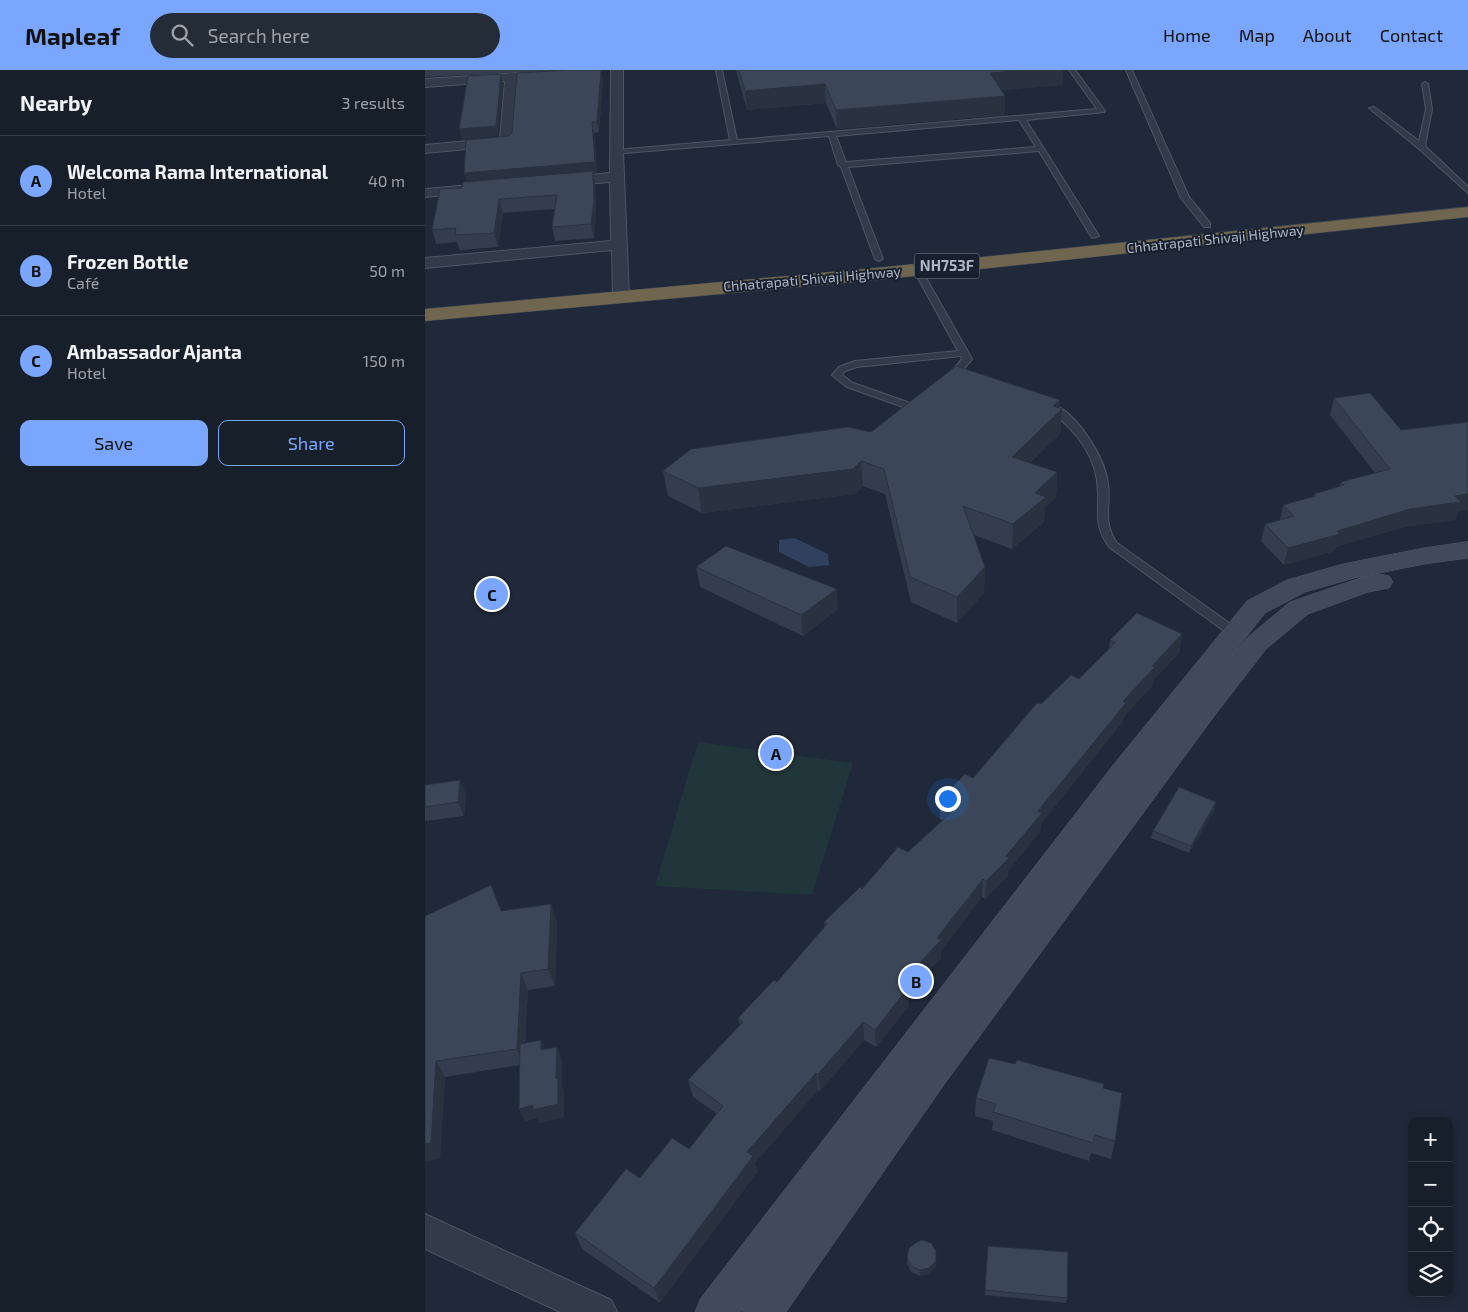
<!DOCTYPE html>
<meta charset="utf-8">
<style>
:root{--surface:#171f2b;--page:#242c37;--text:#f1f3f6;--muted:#9ea2a9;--line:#363d47;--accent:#7aa6fe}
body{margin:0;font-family:"Exo 2",sans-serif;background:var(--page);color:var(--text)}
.controls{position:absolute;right:15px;bottom:15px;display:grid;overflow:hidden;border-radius:10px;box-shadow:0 2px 12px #0003}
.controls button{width:45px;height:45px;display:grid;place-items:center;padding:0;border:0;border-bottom:1px solid var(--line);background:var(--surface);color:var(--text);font:25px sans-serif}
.you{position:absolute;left:522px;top:728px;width:18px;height:18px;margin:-12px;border:4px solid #fff;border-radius:50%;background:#1a73e8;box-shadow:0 0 0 8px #1a73e833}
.badge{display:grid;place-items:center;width:32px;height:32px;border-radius:50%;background:var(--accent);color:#111;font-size:16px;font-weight:700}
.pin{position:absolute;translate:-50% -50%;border:2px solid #fff;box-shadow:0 1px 5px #0006}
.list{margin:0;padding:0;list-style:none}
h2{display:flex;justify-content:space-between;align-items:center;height:65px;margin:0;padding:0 20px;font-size:21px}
h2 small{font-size:16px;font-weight:400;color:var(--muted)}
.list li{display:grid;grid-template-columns:32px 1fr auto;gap:15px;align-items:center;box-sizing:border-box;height:90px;padding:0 20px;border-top:1px solid var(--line)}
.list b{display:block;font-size:19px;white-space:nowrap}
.list p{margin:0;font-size:16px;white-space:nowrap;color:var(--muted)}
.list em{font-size:16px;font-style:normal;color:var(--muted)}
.actions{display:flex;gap:10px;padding:15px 20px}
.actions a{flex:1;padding:11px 0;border:1px solid var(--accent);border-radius:10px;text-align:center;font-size:18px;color:var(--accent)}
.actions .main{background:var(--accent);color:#111}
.icon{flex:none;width:28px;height:28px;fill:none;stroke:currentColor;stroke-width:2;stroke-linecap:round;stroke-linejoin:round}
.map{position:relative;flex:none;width:1043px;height:1242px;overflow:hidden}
header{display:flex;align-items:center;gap:30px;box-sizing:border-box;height:70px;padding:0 25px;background:var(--accent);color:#111}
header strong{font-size:24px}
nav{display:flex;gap:28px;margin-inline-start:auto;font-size:18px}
.search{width:350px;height:45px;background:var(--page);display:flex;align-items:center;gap:12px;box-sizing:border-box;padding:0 18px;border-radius:28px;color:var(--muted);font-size:19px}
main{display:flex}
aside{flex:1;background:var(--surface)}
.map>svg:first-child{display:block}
</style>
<header>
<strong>Mapleaf</strong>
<div class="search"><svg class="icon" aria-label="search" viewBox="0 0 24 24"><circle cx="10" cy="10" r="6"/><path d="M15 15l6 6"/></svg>Search here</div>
<nav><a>Home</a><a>Map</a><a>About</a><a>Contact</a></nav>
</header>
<main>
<aside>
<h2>Nearby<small>3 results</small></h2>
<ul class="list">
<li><span class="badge">A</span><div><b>Welcoma Rama International</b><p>Hotel</p></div><em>40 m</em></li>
<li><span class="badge">B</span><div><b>Frozen Bottle</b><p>Café</p></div><em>50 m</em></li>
<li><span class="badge">C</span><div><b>Ambassador Ajanta</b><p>Hotel</p></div><em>150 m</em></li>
</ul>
<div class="actions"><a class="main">Save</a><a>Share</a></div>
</aside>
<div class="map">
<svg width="1043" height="1242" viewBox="0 0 1043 1242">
<rect width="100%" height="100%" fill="#1f2939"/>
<path fill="#21363a" d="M 273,672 L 428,693 L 387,825 L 230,816 Z"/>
<path fill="#304160" d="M 369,468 L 403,484 L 404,495 L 384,497 L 354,482 L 354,470 Z"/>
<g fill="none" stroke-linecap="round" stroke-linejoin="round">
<defs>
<path id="lane" d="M 291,0 L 297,0 L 312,70 L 672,39 L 644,0 L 650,0 L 680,41 L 679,42 L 601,50 L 674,166 L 667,168 L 614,81 L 423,97 L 458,189 L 454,191 L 450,189 L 416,97 L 413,95 L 404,66 L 188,84 L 187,82 L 191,80 L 305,70 ZM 594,50 L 611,77 L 421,92 L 411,66 Z
M 701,0 L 707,0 L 764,127 L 785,153 L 785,157 L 779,157 L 756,128 Z
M 1000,12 L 1003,14 L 1007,39 L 1000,76 L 1043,117 L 1043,123 L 993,78 L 944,38 L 949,37 L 994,71 L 1001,39 L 997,14 Z
M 489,197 L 496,199 L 547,289 L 528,312 L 525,313 L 520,310 L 537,289 L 536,286 L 432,297 L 420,301 L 417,305 L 428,313 L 491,335 L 498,335 L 498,339 L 492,342 L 422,317 L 407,305 L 414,297 L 430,291 L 533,281 L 488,199 Z
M 624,333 C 651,340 680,387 683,414 C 686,437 677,451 692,473 L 814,560 L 816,563 L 814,566 L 806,566 L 684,477 C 669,455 674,448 673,423 C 673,386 649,358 621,338 L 621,334 Z"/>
<path id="street" d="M 186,0 L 198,0 L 198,82 L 204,227 L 202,230 L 190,230 L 188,227 L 187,180 L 0,198 L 0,188 L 186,171 L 185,112 L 136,116 L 131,115 L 129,112 L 131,109 L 136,108 L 185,103 Z
M 123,1 L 127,2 L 129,5 L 127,8 L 93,11 L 88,72 L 86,75 L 0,83 L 0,75 L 75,68 L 80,11 L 0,17 L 0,9 Z
M 46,115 L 51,116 L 53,119 L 51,122 L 0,127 L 0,119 Z
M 0,1144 L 186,1230 L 192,1242 L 135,1242 L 0,1179 Z"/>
<path id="secondary" d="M 1043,472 L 1043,488 L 999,494 L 929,508 L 880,522 L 840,543 L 793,603 L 823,567 L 865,532 L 938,507 L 955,504 L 964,506 L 968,512 L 964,518 L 943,522 L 883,544 L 841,579 L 787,649 L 518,1016 L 361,1242 L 317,1242 L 318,1237 L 315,1242 L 270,1242 L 276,1228 L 689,694 L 822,531 L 862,510 L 918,494 L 999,478 Z"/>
<path id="highway" d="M 1043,137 L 1043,147 L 461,209 L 0,251 L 0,239 L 461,197 Z"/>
</defs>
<use href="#lane" stroke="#4d5664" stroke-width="2"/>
<use href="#street" stroke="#4d5664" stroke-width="2"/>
<use href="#secondary" stroke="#4d5664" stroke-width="1"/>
<use href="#highway" stroke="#3d4654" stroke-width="1"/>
<use href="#lane" fill="#333b4a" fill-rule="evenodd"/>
<use href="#street" fill="#333b4a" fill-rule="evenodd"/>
<use href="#secondary" fill="#414a5d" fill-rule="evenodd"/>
<use href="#highway" fill="#70654f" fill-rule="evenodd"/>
</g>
<path fill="#333d4d" d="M 0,0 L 139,0 L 0,7 Z
M 311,0 L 638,0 L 638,15 L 577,20 L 580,26 L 579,45 L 412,59 L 401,33 L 322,40 Z
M 178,8 L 174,62 L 169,63 L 172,102 L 168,103 L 170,115 L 171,145 L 169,168 L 130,171 L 127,157 L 130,139 L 78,143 L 73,177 L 35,180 L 32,172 L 11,174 L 7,160 L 42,111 L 84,66 Z
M 909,328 L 1033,442 L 1030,450 L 979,457 L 911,477 L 910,481 L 859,495 L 836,471 L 840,454 L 855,450 L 858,435 L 888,427 L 889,424 L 914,417 L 916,412 L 950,403 L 905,345 Z
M 634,338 L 637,339 L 635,364 L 605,393 L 632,402 L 631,427 L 620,437 L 619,452 L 587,479 L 549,465 L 560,497 L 559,523 L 532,553 L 486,532 L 460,424 L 438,416 L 430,424 L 277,443 L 243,426 L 238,401 L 446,362 Z
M 271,497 L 413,539 L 378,566 L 275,517 Z
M 757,564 L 754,583 L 728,610 L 727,616 L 699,647 L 698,651 L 616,754 L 615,762 L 583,801 L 583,806 L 560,829 L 557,827 L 516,881 L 516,888 L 483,923 L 484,936 L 451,977 L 439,970 L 395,1021 L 393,1020 L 330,1093 L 332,1102 L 235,1233 L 157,1179 L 150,1163 L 215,1108 L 264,1079 L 292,1044 L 268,1027 L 263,1010 L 315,955 L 313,948 L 352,912 L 400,857 L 399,852 L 437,819 L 483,782 L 517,750 L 515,749 L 515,730 L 548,708 L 616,634 L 654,609 L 684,579 L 685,570 Z
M 35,710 L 41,724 L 39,746 L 0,751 L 0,715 Z
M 791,732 L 790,739 L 764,783 L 726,768 L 728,761 Z
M 66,815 L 77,841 L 132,851 L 130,916 L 103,920 L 100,973 L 120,979 L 132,977 L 137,990 L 137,1017 L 139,1021 L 139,1047 L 114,1053 L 112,1048 L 100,1051 L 94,1039 L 95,995 L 20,1007 L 15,1088 L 0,1091 L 0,846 Z
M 678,1018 L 690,1071 L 686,1089 L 666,1083 L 664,1091 L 567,1060 L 568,1051 L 550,1046 L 551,1028 Z
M 563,1176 L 642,1228 L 641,1233 L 560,1225 Z
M 482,1187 L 511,1196 L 504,1204 L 495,1206 L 486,1202 L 484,1198 L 482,1193 Z"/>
<path fill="#29323e" d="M 176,0 L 178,8 L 174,62 L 172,52 Z
M 601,0 L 638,0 L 638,15 L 565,21 L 565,3 Z
M 76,4 L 78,14 L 73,66 L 37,70 L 34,59 Z
M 400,14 L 401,33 L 322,40 L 320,21 Z
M 580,26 L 579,45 L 412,59 L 411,40 Z
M 167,52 L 169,63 L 172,102 L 168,103 L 170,115 L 171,145 L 169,168 L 166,154 L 168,103 L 42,113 L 39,103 Z
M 74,129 L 78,143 L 73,177 L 69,163 Z
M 635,330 L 634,342 L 637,339 L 635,364 L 586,412 L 587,387 L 628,336 Z
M 436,391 L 438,416 L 430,424 L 277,443 L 273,418 Z
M 632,402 L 631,427 L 620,437 L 619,452 L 587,479 L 588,454 L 610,423 Z
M 1043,424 L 1043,440 L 1033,442 L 1030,450 L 979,457 L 911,477 L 910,481 L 859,495 L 863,478 L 912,461 L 1030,426 Z
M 560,497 L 559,523 L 532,553 L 532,527 Z
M 412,519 L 413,539 L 378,566 L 376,545 Z
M 757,564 L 754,583 L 728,610 L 727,616 L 699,647 L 698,651 L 616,754 L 615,762 L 583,801 L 583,806 L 560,829 L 561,811 L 581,786 L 613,741 L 698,631 L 727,596 Z
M 35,710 L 41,724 L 39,746 L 33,732 Z
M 791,732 L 790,739 L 764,783 L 766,776 Z
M 558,809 L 557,827 L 516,881 L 516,888 L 483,923 L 484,936 L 451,977 L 450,960 L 475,914 Z
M 66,815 L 73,831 L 83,858 L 76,841 Z
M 126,834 L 132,851 L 130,916 L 123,899 Z
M 96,903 L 103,920 L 99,995 L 92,979 Z
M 438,952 L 439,970 L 395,1021 L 393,1004 Z
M 116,970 L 122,982 L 116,980 Z
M 132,977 L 137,990 L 137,1017 L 139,1021 L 139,1047 L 114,1053 L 112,1048 L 100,1051 L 94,1039 L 131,1009 Z
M 11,991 L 20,1007 L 15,1088 L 0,1091 L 0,1074 Z
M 391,1003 L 393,1020 L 330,1093 L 332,1102 L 235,1233 L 229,1218 L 322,1082 Z
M 511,1181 L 511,1196 L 504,1204 L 495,1206 L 495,1200 Z"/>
<path fill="#3b4759" stroke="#29323e" d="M 143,0 L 176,0 L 172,52 L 167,52 L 170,92 L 39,103 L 41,70 L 84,66 L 87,63 L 92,3 Z
M 314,0 L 601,0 L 565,3 L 580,26 L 411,40 L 400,14 L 320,21 Z
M 76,4 L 71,56 L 34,59 L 43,6 Z
M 168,101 L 169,131 L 166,154 L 127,157 L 132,125 L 74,129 L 69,163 L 30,165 L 31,158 L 7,160 L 15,119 L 37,118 L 38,112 Z
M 531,296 L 635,330 L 628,336 L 637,339 L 587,387 L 632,402 L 610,423 L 621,427 L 588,454 L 538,436 L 560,497 L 532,527 L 485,507 L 459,399 L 436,391 L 428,399 L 273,418 L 238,401 L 266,379 L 423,357 L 446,362 Z
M 945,323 L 976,360 L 1043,352 L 1043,424 L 1030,426 L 1036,432 L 985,439 L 912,461 L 915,464 L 863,478 L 840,454 L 869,446 L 858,435 L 891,426 L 889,424 L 919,415 L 916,412 L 965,399 L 909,328 Z
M 301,476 L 412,519 L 376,545 L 271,497 Z
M 712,543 L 757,564 L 727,596 L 730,597 L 698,631 L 701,633 L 613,741 L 617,743 L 581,786 L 584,788 L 561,811 L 558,809 L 512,868 L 516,870 L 475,914 L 483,918 L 450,960 L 438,952 L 393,1004 L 391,1003 L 322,1082 L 328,1086 L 229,1218 L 150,1163 L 201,1099 L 215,1108 L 247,1068 L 264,1079 L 298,1036 L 263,1010 L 318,952 L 313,948 L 349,910 L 352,912 L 402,854 L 399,852 L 435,817 L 437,819 L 473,777 L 483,782 L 530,739 L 515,730 L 540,704 L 548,708 L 612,633 L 616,634 L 646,605 L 654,609 L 690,573 L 685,570 Z
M 35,710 L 33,732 L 0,737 L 0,715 Z
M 754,717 L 791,732 L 766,776 L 728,761 Z
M 66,815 L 76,841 L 126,834 L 123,899 L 96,903 L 92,979 L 11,991 L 6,1073 L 0,1074 L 0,846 Z
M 116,970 L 116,980 L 132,977 L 131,1009 L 133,1008 L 133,1034 L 108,1040 L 108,1035 L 94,1039 L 95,974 Z
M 564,988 L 590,994 L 592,990 L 679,1014 L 678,1018 L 697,1023 L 690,1071 L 670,1065 L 668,1073 L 568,1042 L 571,1034 L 551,1028 Z
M 497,1170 L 506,1173 L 511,1181 L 511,1191 L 504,1198 L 495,1200 L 486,1196 L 484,1192 L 482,1187 L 484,1178 L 492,1172 Z
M 563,1176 L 643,1182 L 642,1228 L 560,1220 Z"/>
<g text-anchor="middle" stroke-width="4" stroke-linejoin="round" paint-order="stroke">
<g font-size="14" fill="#adb6c6" stroke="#18202e">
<text transform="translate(790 169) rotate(-6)" y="5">Chhatrapati Shivaji Highway</text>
<text transform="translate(387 209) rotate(-5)" y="5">Chhatrapati Shivaji Highway</text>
</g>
<rect fill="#18202e" stroke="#808998" stroke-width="1" x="489.5" y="183.5" width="65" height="25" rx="4"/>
<g font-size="15" font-weight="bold" fill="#adb6c6">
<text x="522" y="201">NH753F</text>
</g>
</g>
</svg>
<div class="controls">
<button>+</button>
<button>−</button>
<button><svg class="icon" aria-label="locate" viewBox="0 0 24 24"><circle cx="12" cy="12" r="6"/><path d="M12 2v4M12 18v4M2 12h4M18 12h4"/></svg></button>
<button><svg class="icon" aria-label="layers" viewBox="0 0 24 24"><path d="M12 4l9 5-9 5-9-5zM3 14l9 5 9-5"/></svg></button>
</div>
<div class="you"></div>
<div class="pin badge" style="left:351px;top:683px">A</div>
<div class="pin badge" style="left:491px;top:911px">B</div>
<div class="pin badge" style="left:67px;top:524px">C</div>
</div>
</main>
